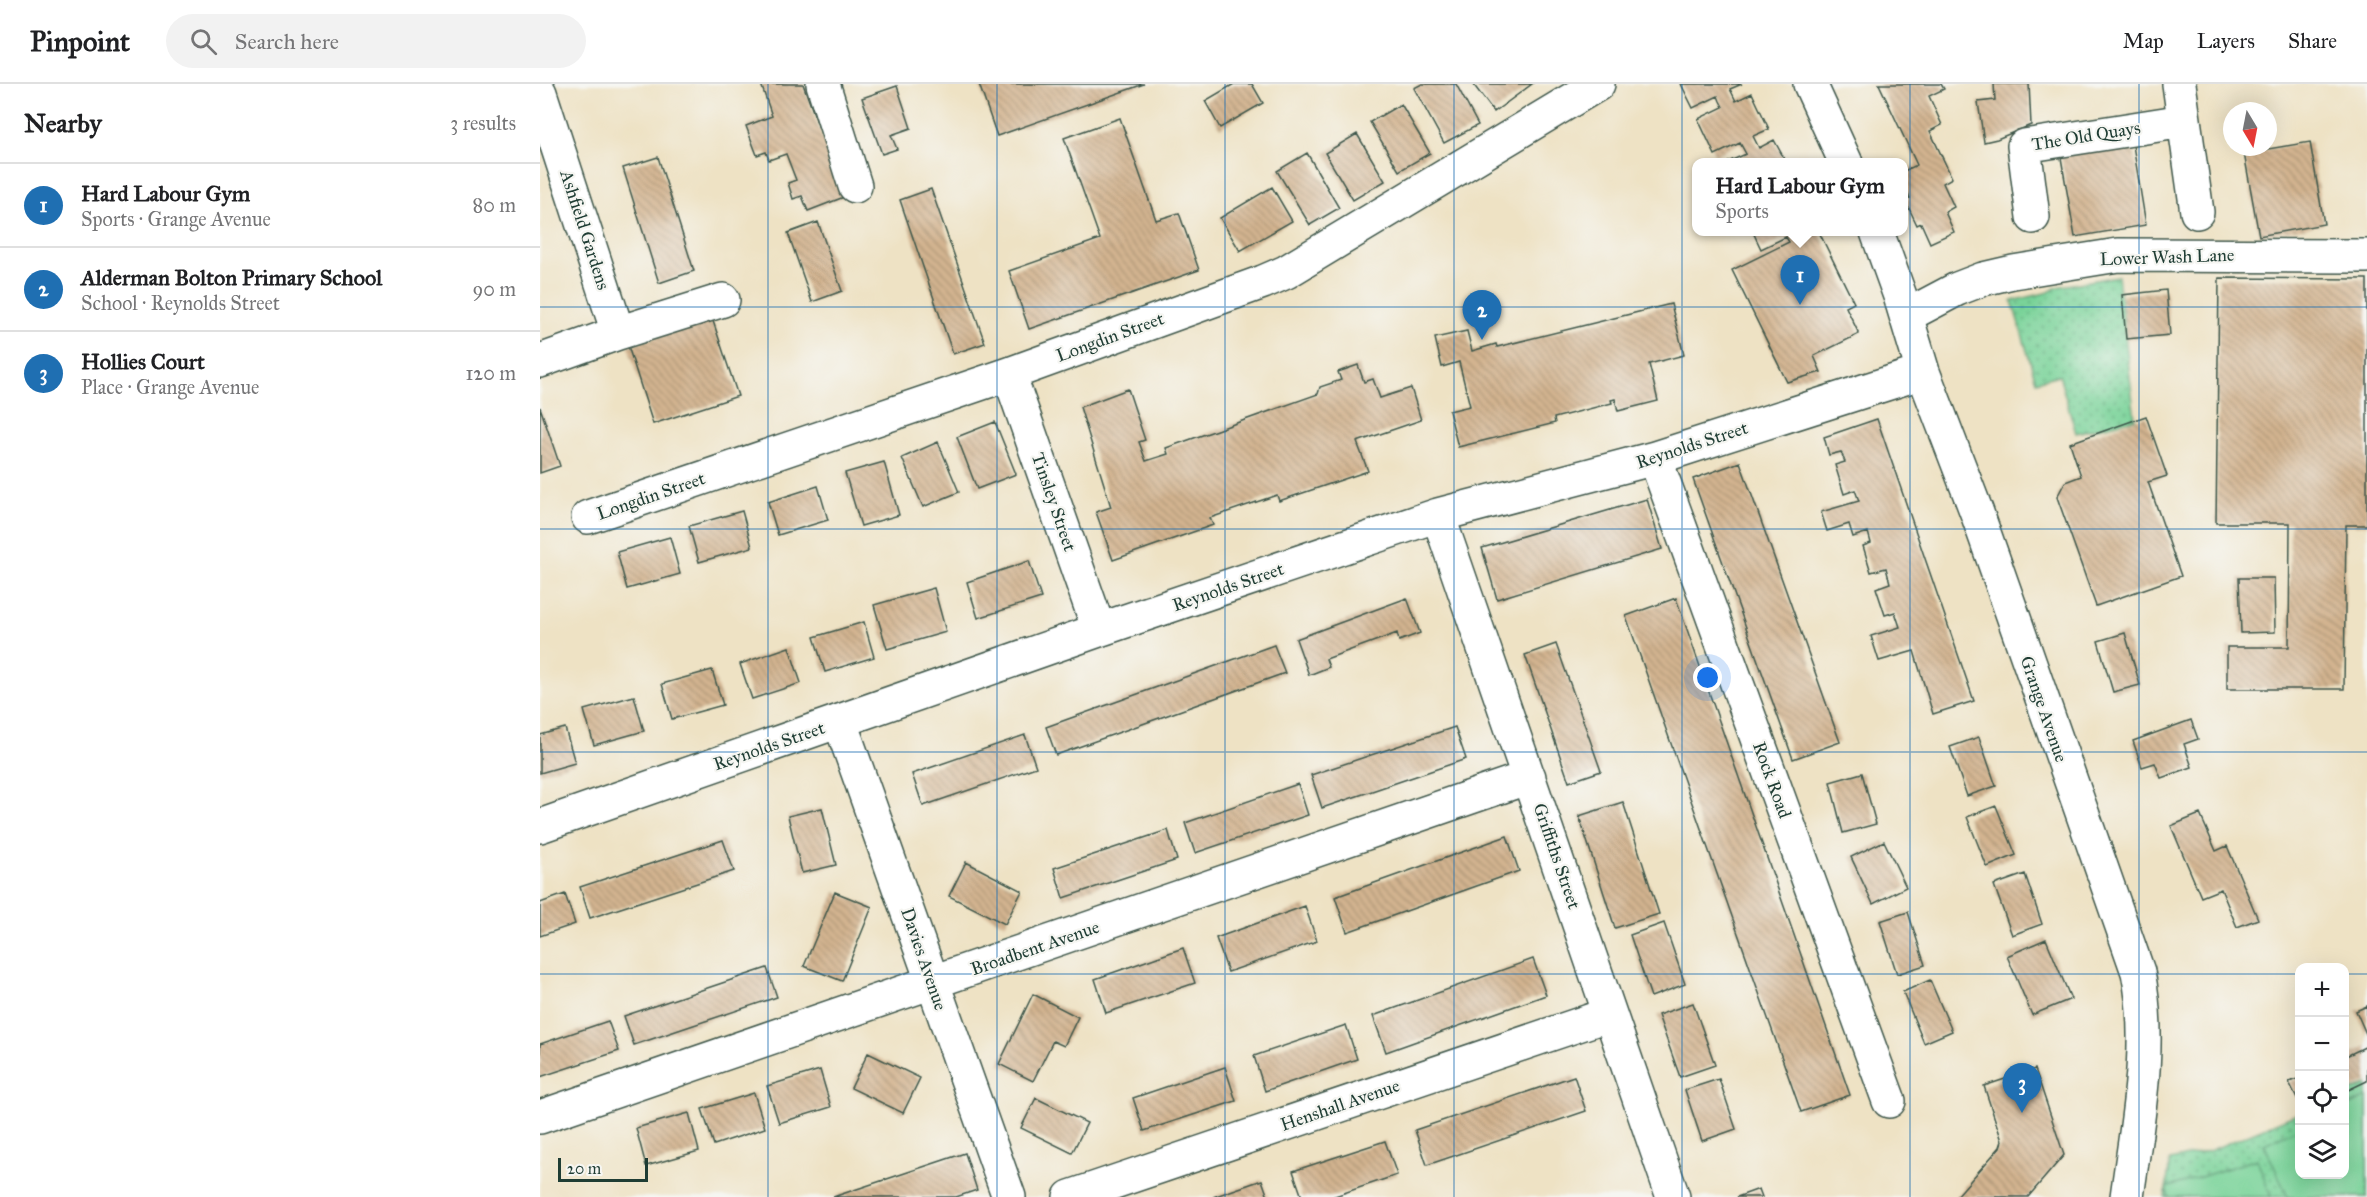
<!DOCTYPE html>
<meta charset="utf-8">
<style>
:root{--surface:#fff;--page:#f2f2f2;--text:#202124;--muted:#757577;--line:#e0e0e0;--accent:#1f6fb2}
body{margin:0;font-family:"IM FELL Great Primer",serif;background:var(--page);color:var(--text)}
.controls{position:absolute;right:18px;bottom:18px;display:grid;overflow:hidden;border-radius:12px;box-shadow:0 6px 24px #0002}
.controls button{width:54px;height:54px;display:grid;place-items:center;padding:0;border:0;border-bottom:2px solid var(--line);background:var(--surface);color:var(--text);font:30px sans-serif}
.compass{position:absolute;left:1683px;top:18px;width:54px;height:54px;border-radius:50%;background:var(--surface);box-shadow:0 6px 24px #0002;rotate:170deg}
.scale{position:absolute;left:18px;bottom:15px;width:90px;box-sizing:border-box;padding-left:6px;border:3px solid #1f3d34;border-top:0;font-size:16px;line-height:21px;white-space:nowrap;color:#1f3d34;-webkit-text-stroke:4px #f6f6f2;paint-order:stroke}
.you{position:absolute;left:1168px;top:594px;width:21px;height:21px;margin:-15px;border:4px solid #fff;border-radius:50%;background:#1a73e8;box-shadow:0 0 0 9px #1a73e833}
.badge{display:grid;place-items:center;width:39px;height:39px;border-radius:50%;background:var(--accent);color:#fff;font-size:20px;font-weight:700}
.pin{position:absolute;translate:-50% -50px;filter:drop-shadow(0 2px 3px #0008)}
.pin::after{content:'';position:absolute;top:32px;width:21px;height:18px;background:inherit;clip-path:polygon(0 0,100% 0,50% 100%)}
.popup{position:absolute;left:1152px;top:74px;width:216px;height:78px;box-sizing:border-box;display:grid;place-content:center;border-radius:12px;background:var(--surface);filter:drop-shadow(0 2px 4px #0005);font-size:20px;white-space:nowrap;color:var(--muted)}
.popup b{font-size:22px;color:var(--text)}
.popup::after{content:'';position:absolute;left:50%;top:100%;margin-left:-12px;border:12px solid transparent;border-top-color:var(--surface)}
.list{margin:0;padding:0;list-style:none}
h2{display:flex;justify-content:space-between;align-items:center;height:78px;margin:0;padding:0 24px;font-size:26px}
h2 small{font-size:20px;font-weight:400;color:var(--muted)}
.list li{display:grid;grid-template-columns:39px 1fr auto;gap:18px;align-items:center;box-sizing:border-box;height:84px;padding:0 24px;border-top:2px solid var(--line)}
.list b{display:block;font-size:22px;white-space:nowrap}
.list p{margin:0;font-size:20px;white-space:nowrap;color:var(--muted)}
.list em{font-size:20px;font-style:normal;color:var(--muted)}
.icon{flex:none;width:33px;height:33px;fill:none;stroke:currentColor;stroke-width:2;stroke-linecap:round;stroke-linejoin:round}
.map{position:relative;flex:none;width:1827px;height:1113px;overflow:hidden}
header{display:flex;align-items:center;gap:36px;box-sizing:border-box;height:84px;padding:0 30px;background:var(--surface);border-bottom:2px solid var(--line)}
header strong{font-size:28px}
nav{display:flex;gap:33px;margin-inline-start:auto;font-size:21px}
.search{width:420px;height:54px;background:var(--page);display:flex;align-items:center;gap:15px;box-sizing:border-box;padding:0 21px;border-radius:33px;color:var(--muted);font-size:22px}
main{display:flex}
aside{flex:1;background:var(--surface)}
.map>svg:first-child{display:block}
</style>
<header>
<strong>Pinpoint</strong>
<div class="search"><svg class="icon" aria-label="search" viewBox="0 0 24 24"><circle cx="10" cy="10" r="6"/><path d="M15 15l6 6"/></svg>Search here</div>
<nav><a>Map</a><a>Layers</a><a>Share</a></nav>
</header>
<main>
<aside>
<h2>Nearby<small>3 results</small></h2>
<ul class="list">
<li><span class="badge">1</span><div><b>Hard Labour Gym</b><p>Sports · Grange Avenue</p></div><em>80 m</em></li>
<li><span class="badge">2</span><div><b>Alderman Bolton Primary School</b><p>School · Reynolds Street</p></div><em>90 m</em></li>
<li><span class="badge">3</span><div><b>Hollies Court</b><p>Place · Grange Avenue</p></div><em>120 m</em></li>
</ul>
</aside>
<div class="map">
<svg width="1827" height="1113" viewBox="0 0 1827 1113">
<defs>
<pattern id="green-dots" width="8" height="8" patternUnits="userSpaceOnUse" patternTransform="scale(1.5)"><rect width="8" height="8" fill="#79d399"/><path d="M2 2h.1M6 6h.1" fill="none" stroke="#63ac7e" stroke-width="1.8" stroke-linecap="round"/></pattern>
<pattern id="building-back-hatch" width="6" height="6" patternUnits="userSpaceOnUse" patternTransform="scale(1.5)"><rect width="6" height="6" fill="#d3b490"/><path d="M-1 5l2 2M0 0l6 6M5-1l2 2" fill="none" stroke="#ab9476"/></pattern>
</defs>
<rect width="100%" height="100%" fill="#f6f6f2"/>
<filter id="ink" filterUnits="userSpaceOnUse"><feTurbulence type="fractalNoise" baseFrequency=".0167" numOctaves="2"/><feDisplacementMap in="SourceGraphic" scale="12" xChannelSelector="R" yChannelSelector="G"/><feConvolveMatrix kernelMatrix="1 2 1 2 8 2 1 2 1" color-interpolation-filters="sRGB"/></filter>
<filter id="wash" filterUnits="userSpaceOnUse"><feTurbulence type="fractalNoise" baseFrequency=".008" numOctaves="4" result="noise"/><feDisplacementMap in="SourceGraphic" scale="24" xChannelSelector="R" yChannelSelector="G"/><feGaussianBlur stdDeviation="1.35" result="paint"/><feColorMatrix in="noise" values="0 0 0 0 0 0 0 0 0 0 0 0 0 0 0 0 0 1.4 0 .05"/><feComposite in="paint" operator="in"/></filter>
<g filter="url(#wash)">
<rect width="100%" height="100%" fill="#eee2c4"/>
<path fill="url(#green-dots)" stroke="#4c8866" stroke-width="1.5" d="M 1578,192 L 1595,335 L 1536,349 L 1519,291 L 1496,297 L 1472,217 L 1509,208 L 1517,203 Z
M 1827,1000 L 1827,1113 L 1625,1113 L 1630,1076 L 1669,1067 L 1759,1029 L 1760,1090 L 1804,1090 L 1805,1010 Z"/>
<path fill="#79d399" stroke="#4c8866" stroke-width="1.5" d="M 1827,1013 L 1827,1113 L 1748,1113 L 1724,1060 L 1759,1044 L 1760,1090 L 1804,1090 L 1805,1023 Z
M 1717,1075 L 1731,1113 L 1629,1113 L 1626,1104 Z"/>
<g id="blocks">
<path fill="url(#building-back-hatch)" d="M 221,0 L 263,0 L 304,113 L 268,127 L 262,112 L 253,115 L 248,99 L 256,96 L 246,70 L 229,76 L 226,68 L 217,71 L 206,42 L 232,32 Z
M 439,0 L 604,0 L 457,52 Z
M 694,0 L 712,0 L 723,19 L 680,44 L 665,17 Z
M 882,0 L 916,0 L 938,41 L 904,59 L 874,4 Z
M 933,0 L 992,0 L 954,28 Z
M 1141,0 L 1202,0 L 1190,5 L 1196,17 L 1212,9 L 1229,45 L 1213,52 L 1219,64 L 1234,56 L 1246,78 L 1188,78 L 1206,70 L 1200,59 L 1175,71 L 1158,35 L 1183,23 L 1180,17 L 1178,12 L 1153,24 Z
M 1339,0 L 1401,0 L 1404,5 L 1389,12 L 1402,41 L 1390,47 L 1412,94 L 1403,99 L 1414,123 L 1405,128 L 1414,148 L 1390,159 L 1381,139 L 1377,141 L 1365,116 L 1370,114 L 1364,100 L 1364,87 L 1377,81 Z
M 1454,0 L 1489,0 L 1491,41 L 1457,55 L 1444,58 L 1438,18 L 1455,16 Z
M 357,2 L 371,44 L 351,51 L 357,65 L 342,70 L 322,14 Z
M 861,20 L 890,69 L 859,87 L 830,38 Z
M 580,34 L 616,136 L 639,129 L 659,186 L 489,245 L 469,187 L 560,155 L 524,54 Z
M 817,50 L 845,97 L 813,116 L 785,69 Z
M 1592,55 L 1606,141 L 1535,153 L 1520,68 Z
M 1770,58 L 1784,140 L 1719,152 L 1704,69 Z
M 767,69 L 799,124 L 770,141 L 737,87 Z
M 118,73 L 154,187 L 119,199 L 83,84 Z
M 732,103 L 752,137 L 700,167 L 680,134 Z
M 391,105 L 445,259 L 413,270 L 360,116 Z
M 278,138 L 302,207 L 272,218 L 248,149 Z
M 1213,148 L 1259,148 L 1262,152 L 1271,148 L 1279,148 L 1314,219 L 1306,223 L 1319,250 L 1274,272 L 1281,288 L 1247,298 L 1192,186 L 1249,158 L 1246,153 L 1221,165 Z
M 1679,194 L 1827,195 L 1827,441 L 1806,441 L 1804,605 L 1687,605 L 1687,563 L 1749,563 L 1750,439 L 1676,439 Z
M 1626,206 L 1630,251 L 1586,255 L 1582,211 Z
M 1131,220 L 1144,271 L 1109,280 L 1118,317 L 1078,327 L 1075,315 L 1071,316 L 1072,319 L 1014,334 L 1015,339 L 918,363 L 909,327 L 930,322 L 919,278 L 902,283 L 895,254 L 927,247 L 932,267 L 956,260 L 957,263 Z
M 172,234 L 198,312 L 113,340 L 88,262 Z
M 818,281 L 824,298 L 833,295 L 840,314 L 871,304 L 881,336 L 817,358 L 828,387 L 739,417 L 737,411 L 670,434 L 673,441 L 573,476 L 556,428 L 571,423 L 540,323 L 588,305 L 605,356 L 599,358 L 606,377 L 628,370 L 626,364 L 778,310 L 780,303 L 801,296 L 798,288 Z
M 0,323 L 20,382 L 0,389 Z
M 1606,332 L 1627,392 L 1608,398 L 1641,492 L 1556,522 L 1517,413 L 1525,398 L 1541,392 L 1530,359 Z
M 1337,335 L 1434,617 L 1393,630 L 1374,567 L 1339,577 L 1331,552 L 1360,543 L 1355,528 L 1345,531 L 1336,504 L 1350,499 L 1346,484 L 1331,488 L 1323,462 L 1331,459 L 1328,448 L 1313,453 L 1309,440 L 1287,447 L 1281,428 L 1319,417 L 1315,406 L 1304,410 L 1295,381 L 1305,378 L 1301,368 L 1289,371 L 1284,353 Z
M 455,338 L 476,390 L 437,405 L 417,353 Z
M 398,358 L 419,408 L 383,423 L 362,374 Z
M 344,378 L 359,431 L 321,442 L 305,389 Z
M 1200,378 L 1300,658 L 1253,675 L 1153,395 Z
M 278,402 L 288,436 L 238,451 L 228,418 Z
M 1107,415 L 1122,465 L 957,515 L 942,464 Z
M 202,427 L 212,463 L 159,478 L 149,442 Z
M 130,453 L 140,490 L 87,505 L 77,468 Z
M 489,477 L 501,514 L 438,534 L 427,498 Z
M 1699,494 L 1734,494 L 1735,548 L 1701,549 Z
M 394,504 L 406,548 L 347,565 L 334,521 Z
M 867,514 L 880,549 L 859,557 L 857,549 L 786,575 L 789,583 L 769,591 L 756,555 Z
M 1136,514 L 1310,1011 L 1261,1028 L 1086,532 Z
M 324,538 L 334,573 L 285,588 L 274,553 Z
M 1585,549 L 1600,601 L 1573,608 L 1558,557 Z
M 1016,560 L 1061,687 L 1029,698 L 985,571 Z
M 734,561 L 745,589 L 516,671 L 506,643 Z
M 249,563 L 261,599 L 212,615 L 200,580 Z
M 172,586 L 183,621 L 132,635 L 122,600 Z
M 94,612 L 104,647 L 54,661 L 44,626 Z
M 1651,636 L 1658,655 L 1644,660 L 1652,683 L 1621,694 L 1615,679 L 1602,683 L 1593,657 Z
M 915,643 L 926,675 L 782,724 L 771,691 Z
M 25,644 L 35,679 L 0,689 L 0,651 Z
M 485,651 L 496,683 L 383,722 L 372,690 Z
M 1439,653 L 1456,702 L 1427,712 L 1410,663 Z
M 1322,689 L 1336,740 L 1303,749 L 1290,698 Z
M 758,700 L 768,731 L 655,769 L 645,739 Z
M 1083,718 L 1119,830 L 1075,844 L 1039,732 Z
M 1456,722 L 1476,771 L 1447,783 L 1427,733 Z
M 282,724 L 296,781 L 262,789 L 248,732 Z
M 1660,730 L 1676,767 L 1687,762 L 1718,835 L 1697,843 L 1681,805 L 1661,813 L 1631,742 Z
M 628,746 L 637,776 L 523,814 L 514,784 Z
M 967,752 L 979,787 L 807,848 L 795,813 Z
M 183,756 L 194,787 L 50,834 L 40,803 Z
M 1344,757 L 1366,803 L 1333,820 L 1311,773 Z
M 426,778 L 482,807 L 465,840 L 409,812 Z
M 1485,790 L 1502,840 L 1472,851 L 1454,801 Z
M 295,808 L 332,823 L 302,897 L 264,882 Z
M 25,810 L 35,840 L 0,852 L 0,819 Z
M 765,822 L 777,857 L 688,888 L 676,854 Z
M 1368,828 L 1385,881 L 1357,890 L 1340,837 Z
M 1124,839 L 1145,900 L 1111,913 L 1090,851 Z
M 1506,855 L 1531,915 L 1492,931 L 1467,872 Z
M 643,864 L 655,899 L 566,929 L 555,895 Z
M 993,875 L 1006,911 L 846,968 L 833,932 Z
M 227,884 L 237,913 L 94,961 L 84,932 Z
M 1390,896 L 1412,947 L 1384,959 L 1363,908 Z
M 493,910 L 538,933 L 524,962 L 513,957 L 493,997 L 459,980 Z
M 1153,919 L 1175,981 L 1140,993 L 1118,931 Z
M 1827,922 L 1827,952 L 1816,927 Z
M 68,937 L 79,967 L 0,993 L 0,960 Z
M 806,941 L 817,975 L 725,1007 L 714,972 Z
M 1827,962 L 1827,997 L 1804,1008 L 1804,973 Z
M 328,969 L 380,994 L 363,1029 L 311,1004 Z
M 685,983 L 696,1017 L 604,1047 L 593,1014 Z
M 1495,985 L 1524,1071 L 1488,1113 L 1416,1113 L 1460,1063 L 1462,1057 L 1444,1002 Z
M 280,986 L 291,1023 L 239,1039 L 227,1002 Z
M 1034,992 L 1046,1027 L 887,1081 L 875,1046 Z
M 1760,994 L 1760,1020 L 1749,998 Z
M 1179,995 L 1196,1045 L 1162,1057 L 1145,1006 Z
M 214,1009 L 225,1044 L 174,1061 L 162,1025 Z
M 496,1014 L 547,1039 L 532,1069 L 481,1044 Z
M 149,1029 L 159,1067 L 106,1082 L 96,1044 Z
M 845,1057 L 857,1091 L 792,1113 L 762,1113 L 753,1087 Z
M 425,1069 L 437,1106 L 416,1113 L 293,1113 Z
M 722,1096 L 728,1113 L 673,1113 Z
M 1219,1105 L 1222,1113 L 1197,1113 Z"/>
</g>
</g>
<g filter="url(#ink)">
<use href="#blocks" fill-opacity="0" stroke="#3e564a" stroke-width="1.5"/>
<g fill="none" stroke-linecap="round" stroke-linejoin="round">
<defs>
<path id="minor" d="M 283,0 L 315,102
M 1270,0 L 1306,79
M 1639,0 L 1657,128
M 0,9 L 78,249
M 1493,133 L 1484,62 L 1644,37
M 1337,148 L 1360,212 L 1383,288 L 1437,429 L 1598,888 C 1613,963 1597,1038 1587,1113
M 1366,232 L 1417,205 L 1443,195 L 1473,188 L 1578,171 L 1827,172
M 0,277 L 78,249 L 183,216
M 469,290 L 559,546
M 1115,374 L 1349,1017
M 898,431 L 1133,1113
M 48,433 L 469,290 L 723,198 L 746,188 L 1058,0
M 300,638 L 469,1113
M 0,742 L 559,546 L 898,431 L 1115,374 L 1383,288
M 0,1033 L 989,693
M 530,1113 L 1070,930"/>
</defs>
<use href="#minor" stroke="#3e564a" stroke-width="36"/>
<use href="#minor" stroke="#fff" stroke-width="33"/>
</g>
</g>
<path fill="none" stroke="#1f6fb2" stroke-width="1.5" stroke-opacity="0.55" d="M 228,0 L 228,1113M 457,0 L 457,1113M 685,0 L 685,1113M 914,0 L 914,1113M 1142,0 L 1142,1113M 1370,0 L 1370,1113M 1599,0 L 1599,1113M 0,223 L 1827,223M 0,445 L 1827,445M 0,668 L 1827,668M 0,890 L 1760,890M 1804,890 L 1827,890"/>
<g text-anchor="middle" stroke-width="4.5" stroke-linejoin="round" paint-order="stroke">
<g font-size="18" fill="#1f3d34" stroke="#f6f6f2">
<text transform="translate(1546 52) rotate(-9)" y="6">The Old Quays</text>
<text transform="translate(45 146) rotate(72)" y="6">Ashfield Gardens</text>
<text transform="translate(1627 173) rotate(-2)" y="6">Lower Wash Lane</text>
<text transform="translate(570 253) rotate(-20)" y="6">Longdin Street</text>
<text transform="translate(1152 361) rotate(-18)" y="6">Reynolds Street</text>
<text transform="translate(111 412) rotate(-19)" y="6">Longdin Street</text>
<text transform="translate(514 418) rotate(71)" y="6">Tinsley Street</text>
<text transform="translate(688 503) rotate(-19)" y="6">Reynolds Street</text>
<text transform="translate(1504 625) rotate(71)" y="6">Grange Avenue</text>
<text transform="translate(229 662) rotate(-19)" y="6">Reynolds Street</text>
<text transform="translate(1232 696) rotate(70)" y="6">Rock Road</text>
<text transform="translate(1017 772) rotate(71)" y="6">Griffiths Street</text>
<text transform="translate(495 864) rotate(-19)" y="6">Broadbent Avenue</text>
<text transform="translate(384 875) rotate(71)" y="6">Davies Avenue</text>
<text transform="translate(800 1021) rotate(-19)" y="6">Henshall Avenue</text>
</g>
</g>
</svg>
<div class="controls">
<button>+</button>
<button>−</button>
<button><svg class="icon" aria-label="locate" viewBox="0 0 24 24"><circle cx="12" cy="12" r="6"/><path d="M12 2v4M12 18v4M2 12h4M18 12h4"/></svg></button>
<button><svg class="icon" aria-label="layers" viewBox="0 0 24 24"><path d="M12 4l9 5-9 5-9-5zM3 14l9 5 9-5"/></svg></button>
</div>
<svg class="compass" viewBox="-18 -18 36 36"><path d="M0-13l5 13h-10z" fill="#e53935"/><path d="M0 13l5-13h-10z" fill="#757577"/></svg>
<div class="scale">20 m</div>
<div class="you"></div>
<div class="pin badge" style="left:1260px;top:221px">1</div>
<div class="popup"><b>Hard Labour Gym</b>Sports</div>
<div class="pin badge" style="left:942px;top:256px">2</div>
<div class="pin badge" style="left:1482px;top:1029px">3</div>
</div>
</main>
